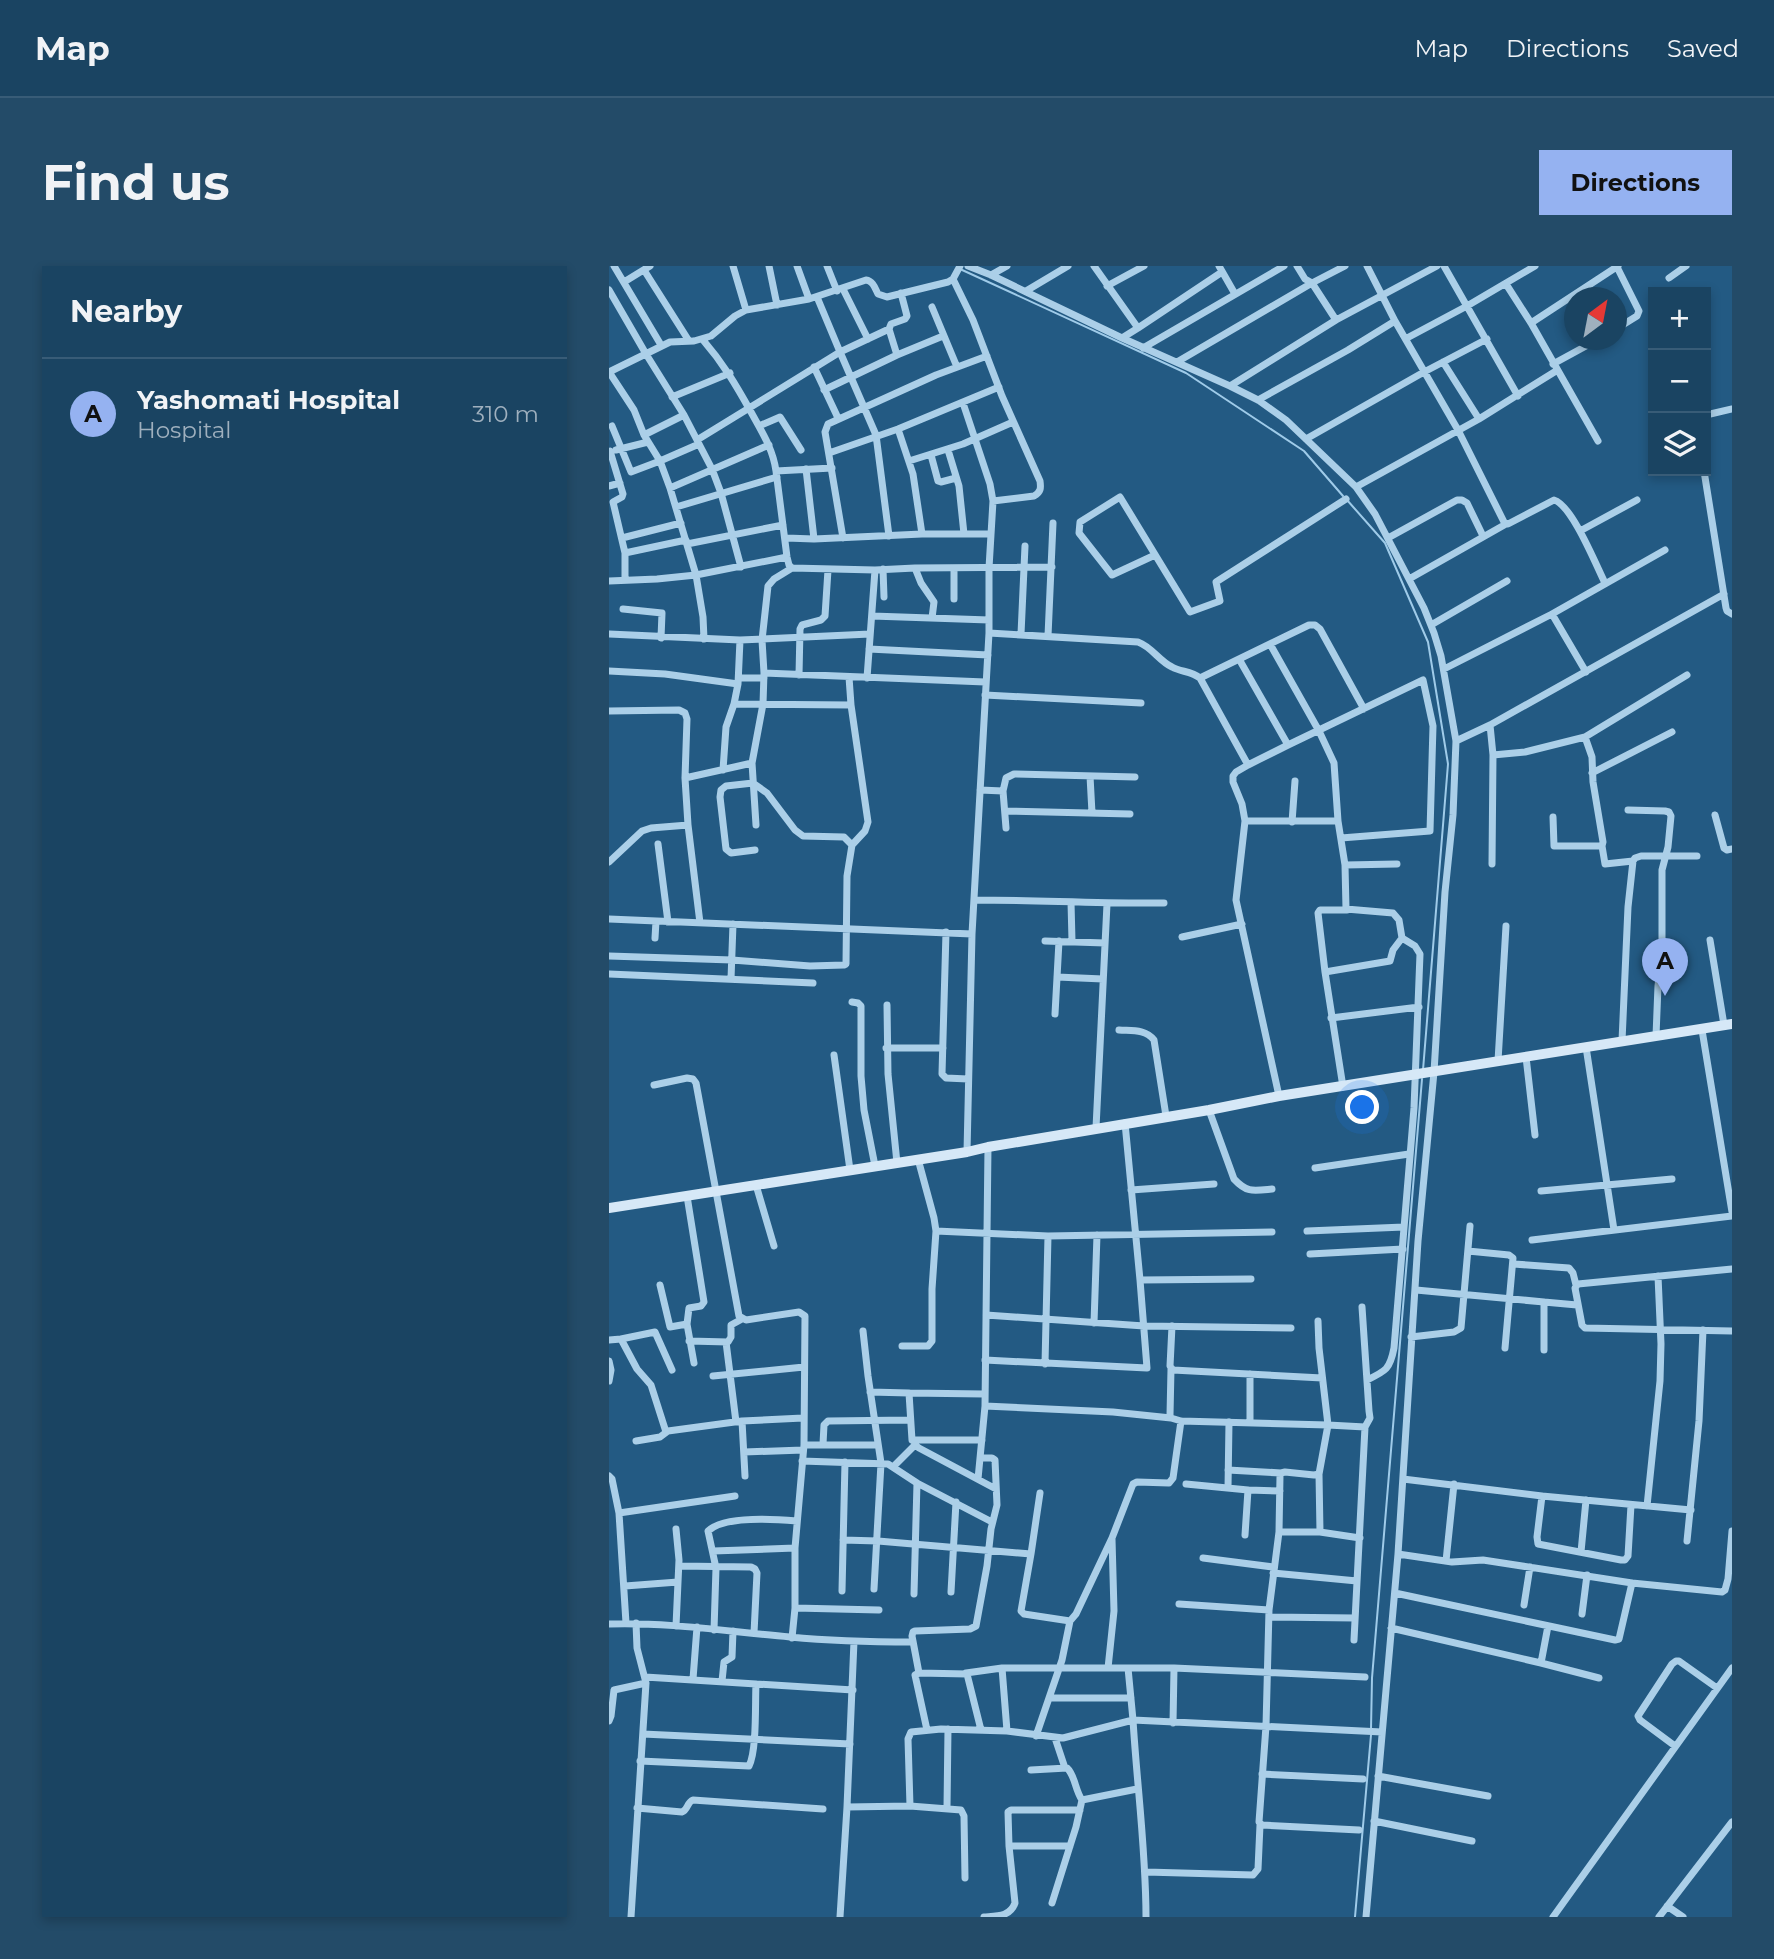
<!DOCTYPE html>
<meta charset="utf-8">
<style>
:root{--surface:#1a4462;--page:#234b68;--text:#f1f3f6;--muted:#9fb0be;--line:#385c77;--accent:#95b2f1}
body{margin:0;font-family:Montserrat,sans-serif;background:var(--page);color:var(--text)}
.controls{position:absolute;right:21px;top:21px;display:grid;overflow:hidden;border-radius:0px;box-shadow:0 4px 10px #0003}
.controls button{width:63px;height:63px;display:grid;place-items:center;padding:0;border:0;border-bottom:2px solid var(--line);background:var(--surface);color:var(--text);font:35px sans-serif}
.compass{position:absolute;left:955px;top:21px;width:63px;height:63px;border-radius:50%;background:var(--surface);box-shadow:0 4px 10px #0003;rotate:32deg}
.you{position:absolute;left:754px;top:842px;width:24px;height:24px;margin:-18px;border:5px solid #fff;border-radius:50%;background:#1a73e8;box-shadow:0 0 0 10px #1a73e833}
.badge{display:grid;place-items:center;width:46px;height:46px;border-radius:50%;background:var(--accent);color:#111;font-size:23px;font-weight:700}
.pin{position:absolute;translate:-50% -58px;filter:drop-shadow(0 2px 4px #0008)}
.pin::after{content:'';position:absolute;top:37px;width:24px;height:21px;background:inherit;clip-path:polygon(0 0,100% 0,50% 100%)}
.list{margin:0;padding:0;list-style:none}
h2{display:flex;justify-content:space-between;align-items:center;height:91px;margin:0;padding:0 28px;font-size:30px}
h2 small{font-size:23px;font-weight:400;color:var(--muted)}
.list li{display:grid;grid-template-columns:46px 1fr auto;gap:21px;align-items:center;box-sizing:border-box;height:112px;padding:0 28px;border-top:2px solid var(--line)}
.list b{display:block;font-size:26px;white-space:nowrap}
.list p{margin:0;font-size:23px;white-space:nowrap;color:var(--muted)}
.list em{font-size:23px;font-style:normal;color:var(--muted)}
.icon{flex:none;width:38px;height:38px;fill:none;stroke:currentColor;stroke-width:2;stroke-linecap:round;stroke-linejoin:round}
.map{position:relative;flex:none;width:1123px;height:1651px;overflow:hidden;border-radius:0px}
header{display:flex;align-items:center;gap:42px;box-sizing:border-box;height:98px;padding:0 35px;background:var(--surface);border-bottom:2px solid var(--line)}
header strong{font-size:33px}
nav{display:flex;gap:38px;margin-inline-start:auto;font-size:24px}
.intro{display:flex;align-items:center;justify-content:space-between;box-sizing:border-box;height:168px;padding:0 42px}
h1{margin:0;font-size:49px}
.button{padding:18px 32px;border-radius:0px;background:var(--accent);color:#111;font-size:24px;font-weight:700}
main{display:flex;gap:42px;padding:0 42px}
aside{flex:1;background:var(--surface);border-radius:0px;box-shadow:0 4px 10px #0003}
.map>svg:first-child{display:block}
</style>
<header>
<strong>Map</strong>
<nav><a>Map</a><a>Directions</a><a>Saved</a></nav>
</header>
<div class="intro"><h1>Find us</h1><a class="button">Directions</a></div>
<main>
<aside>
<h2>Nearby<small></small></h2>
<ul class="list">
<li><span class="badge">A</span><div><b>Yashomati Hospital</b><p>Hospital</p></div><em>310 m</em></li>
</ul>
</aside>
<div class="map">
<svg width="1123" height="1651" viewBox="0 0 1123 1651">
<rect width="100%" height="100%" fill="#235a83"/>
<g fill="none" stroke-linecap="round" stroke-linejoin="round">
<path stroke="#9fcbe9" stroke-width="2" d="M 351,3 L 577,107 L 695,185 L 734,230
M 738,234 L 776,277 L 819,376 L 839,498 L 814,804
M 762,1463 L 763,1412 L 813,813
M 746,1651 L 762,1469"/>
<path stroke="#abcfe8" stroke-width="7" d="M 5,0 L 52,79
M 124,0 L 137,44
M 160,0 L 168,39
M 188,0 L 200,33
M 218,0 L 228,25
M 359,0 L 382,9 L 513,72 L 621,120 L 649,134 L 677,154 L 747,221 L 766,248 L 815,342 L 825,367 L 832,390 L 847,475 L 844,549 L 836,626 L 825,806 L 809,975 L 789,1288 L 757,1651
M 485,0 L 529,62 L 513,72
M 610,0 L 626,28
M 688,0 L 696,13 L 703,17 L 727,54
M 758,0 L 786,55 L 849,164 L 895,256 L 899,258 L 945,234 C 963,239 987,299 996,317
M 835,0 L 909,130
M 35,4 L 80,75
M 382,9 L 398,0
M 1060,12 L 1077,0
M 344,13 L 364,54 L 393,130 L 431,215 C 432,222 432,226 425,230 L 384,235
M 15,16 L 41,0
M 897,18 L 922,57 L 989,175
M 498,20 L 535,0
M 234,23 L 259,73
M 0,24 L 37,88 L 75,149
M 417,25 L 459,0
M 208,31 L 231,86 L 280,63
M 323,41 L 348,101
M 922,57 L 1009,0
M 529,62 L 613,6
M 1007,63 L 1028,50 L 1030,45 L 1008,1
M 798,72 L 858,40 L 926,0
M 94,74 C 114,97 127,119 142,146 C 153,166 164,183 167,205 L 178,291 L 180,299 L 183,302 L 165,313 L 159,320 L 153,374 L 155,407 L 154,438 L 143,497 L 147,559
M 534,82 L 675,0
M 288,89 L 280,63 L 282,58 L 296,53 L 298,50 L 292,27
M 568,96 L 703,17 L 736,0
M 834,96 L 870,153
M 944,98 L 988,74
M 205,101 L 229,152
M 0,106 L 61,76 L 85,75 L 102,70 L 126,50 L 137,44 L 200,33 L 257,14 C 264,15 266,22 269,28 L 278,31 L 339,16 L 344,13 L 351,0
M 0,106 L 25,144 L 35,169 L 51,195 L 61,222 L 87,309 L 94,351 L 95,373
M 621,120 L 727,54 L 828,0
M 215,124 L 288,89 L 334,70
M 63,131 L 121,107
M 649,134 L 739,84 L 786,55
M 354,137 L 381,218 L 384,235 L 380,302 L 380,367 L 363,668 L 358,886
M 1097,149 L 1123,143
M 3,160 L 22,206 L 51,195 L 90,178
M 150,160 L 171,151 L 192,184
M 289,163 L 304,208 L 313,268
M 35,169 L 75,149 L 103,203 L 112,227 L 132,301
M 697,173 L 815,106 L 878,73
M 88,174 L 231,86 L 267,169 L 280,270
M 7,184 L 39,176
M 339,184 L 350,220 L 355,268
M 1,185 L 14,228 L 13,231 L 4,236 L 16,287 L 16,314
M 220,187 L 289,163 L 390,121
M 322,189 L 329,215 L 332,216 L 347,212
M 300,195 L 354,178 L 404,156
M 197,203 L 205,273
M 167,205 L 223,202
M 1095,205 L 1117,342 L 1118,345 L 1123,348
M 0,220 L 11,217
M 747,221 L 870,153 L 947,105
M 61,222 L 160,179
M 67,241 L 168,211
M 971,265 L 1028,234
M 13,272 L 72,257
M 177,272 L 205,273 L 313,268 L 382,268
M 234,272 L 216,166 L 219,158 L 327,109 L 378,90
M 779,272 L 848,234 L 853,234 L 858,237 L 874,270
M 78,278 L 174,259
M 16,287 L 77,274
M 546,289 L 503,309 L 470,267 L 471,256 L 511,231 L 581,346 L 611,335 L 607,316 L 737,233
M 183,302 L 266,304 L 306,302 L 443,301
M 306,302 L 312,317 L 325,336 L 323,352
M 274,303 L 275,331
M 800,313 L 897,258
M 0,315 L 48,313 L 87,309 L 178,291
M 345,333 L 345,302
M 14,343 L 53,347 L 52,372
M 943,348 L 977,406
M 263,350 L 380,354
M 822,359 L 898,315
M 380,367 L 529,376 C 543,381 550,395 563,401 C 572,406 582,405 591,412
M 0,368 L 131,374 L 261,368
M 412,368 L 416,280
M 439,370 L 444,257
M 661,378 L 710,465 L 725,497 L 729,555
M 260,383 L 379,389
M 630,393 L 679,479
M 835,403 L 943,348 L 1056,284
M 0,405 L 56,408 L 129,418 L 125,438 L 242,439
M 155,407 L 376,416
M 190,409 L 191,363 L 193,359 L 212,354 L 216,350 L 219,304
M 240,411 L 242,439 L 259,556 L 256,565 L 243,579
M 130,412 L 155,412
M 258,412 L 266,304
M 129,418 L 131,374
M 376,429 L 532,437
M 0,445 L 70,444 L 76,447 L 78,453 L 76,512 L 79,559 L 91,657
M 881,459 L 884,489 L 883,598
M 847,475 L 881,459 L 1115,328
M 884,489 L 916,486 L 976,471 L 1078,409
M 639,499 L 591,412 L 700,359 L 706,359 L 711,363 L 755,443
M 114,504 L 117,461 L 125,438
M 983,507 L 1063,466
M 481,510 L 483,547
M 76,512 L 143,497
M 371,524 L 394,525 L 397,512 L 405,508 L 526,511
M 394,525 L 397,562
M 1019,544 L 1056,545 L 1060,546 L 1062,550 L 1059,581 L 1053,604 L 1053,686 L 1049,720 L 1047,770
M 396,545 L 521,548
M 1106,549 L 1115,582 L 1118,584 L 1123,583
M 944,551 L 945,580 L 993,580 L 994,576 L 984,516 L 983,491 L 976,471
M 636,555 L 729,555 L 736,599 L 737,643 L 784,647 L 790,654 L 793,672 L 806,680 L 811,688 L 805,842 L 785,1082 C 781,1103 777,1105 758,1114
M 683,556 L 686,515
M 49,578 L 59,656
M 993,580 L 996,598 L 1024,595 L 1026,592 L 1032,590 L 1088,590
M 0,596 L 33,565 L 42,562 L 79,559
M 736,599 L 788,598
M 366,634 C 429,634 492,638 555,637
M 462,636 L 463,675
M 0,653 L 363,668
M 337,666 L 333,808 L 337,812 L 359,813
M 573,671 L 633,658
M 46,672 L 47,655
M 1101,674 L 1115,759
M 436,675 L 496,677
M 0,690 L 123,694 L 201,700 L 235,699 L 237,698 L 238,610 L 243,579 L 235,571 L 194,570 L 186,564 L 158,527 L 144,517 L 117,520 L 112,524 L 111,531 L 117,583 L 122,587 L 146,584
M 716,706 L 781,695 L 784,684 L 793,672
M 0,708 L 204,717
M 448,711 L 494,713
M 122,713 L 124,658
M 243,736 L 249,737 L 252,740 L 252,810 L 255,844 L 266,900
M 278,739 L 279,808 L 288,897
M 446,748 L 450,675
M 722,752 L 810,741
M 510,764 C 523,765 536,763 545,774 L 557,850
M 1093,764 L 1123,946
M 1013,775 L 1019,641 L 1024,595
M 977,781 L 1005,964
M 277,782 L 334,782
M 225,789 L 241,904
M 917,791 L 926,869
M 889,795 L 897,660
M 45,819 L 78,812 L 84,813 L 87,817 L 130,1050 L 137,1054 L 190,1046 L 196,1050 L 195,1179 L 186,1282 L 186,1342 L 183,1372
M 734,821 L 716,706 L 709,647 L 711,644 L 738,644
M 670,830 L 627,634 L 636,555 L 633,538 L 624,516 L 624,510 L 627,506 L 639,499 L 679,479 L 814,414 L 824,460 L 821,565 L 732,572
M 600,844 L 625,913 C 638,927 644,925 663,923
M 487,862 L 498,638
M 706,902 L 800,888
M 147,919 L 165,980
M 522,924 L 605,918
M 932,925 L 1063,913
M 78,930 L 95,1036 L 92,1040 L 80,1042 L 78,1058
M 327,965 L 439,970 L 436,1098
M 698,965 L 795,961
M 439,970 L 663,966
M 923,974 L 1123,950
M 859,985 L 900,989 L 904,992 L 896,1082
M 701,988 L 794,983
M 905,998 L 960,1002 L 964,1007 L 967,1019
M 1123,1003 L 969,1018 L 966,1022 L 973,1059 L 976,1062 L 1123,1065
M 531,1014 L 642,1013
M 51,1019 L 61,1061 L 78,1058 L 85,1097
M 807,1024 L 935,1036 L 935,1084
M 935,1036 L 968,1039
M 377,1049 L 535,1060 L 682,1062
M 709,1055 L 710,1082 L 719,1159 L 710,1208 L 705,1209 L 676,1206 L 672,1207 L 671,1210 L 670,1266 L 660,1344 L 657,1460 L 650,1556 L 653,1559 L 750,1564
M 485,1057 L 488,969
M 563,1060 L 561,1100 L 564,1104 L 713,1112
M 254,1065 L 259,1110 L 272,1197 L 265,1323
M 802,1071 L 845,1066 L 852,1062 L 861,960
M 12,1073 L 46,1066 L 63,1104
M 0,1074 L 12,1073 L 28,1103 L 42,1119 L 57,1166
M 80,1075 L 119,1076 L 122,1071 L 122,1059 L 133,1053
M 117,1076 L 127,1156
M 293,1080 L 319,1080 L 323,1075 L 323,1023 L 327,965 L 325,952 L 309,893
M 376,1094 L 538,1102 L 531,1014 L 516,857
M 0,1095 L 2,1104 L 0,1115
M 562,1103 L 561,1149 L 562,1152 L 572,1155 L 719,1159 L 756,1161 L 761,1152 L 760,1145 L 753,1041
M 641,1108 L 641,1157
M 104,1110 L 195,1101
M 261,1126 L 300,1127
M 376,1140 L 504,1146 L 562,1152
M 133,1155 L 136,1210
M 304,1174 L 306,1179 L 310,1182 L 387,1223
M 373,1174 L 303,1174 L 300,1127 L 375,1128
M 27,1175 L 51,1171 L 59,1165 L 133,1155 L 194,1152
M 214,1178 L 215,1159 L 219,1155 L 301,1154
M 195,1179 L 269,1179
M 135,1186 L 194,1184
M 193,1195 L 279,1198 L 308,1217 L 383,1256
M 284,1201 L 306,1179
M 619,1204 L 672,1207
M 710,1208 L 711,1266
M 0,1210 L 3,1213 L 10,1247 L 17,1357
M 369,1213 L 376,1140 L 379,881
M 794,1213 L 933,1230 L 1082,1244
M 577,1218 L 639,1224
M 619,1222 L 620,1156
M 933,1230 L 928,1271 L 929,1278 L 1012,1294 L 1016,1294 L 1019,1290 L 1022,1239
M 1038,1240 L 1051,1115 L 1052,1078 L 1049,1010
M 10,1247 L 126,1230
M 670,1266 L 711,1266 L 751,1272
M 636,1269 L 639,1224 L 671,1225
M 234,1274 L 269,1275 L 422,1288 L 412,1345 L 415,1348 L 461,1355 L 467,1348 L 503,1272 L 524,1218 L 528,1216 L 560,1217 L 564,1212 L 572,1155
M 1078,1275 L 1090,1155 L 1094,1064
M 104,1285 L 186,1282
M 972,1286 L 977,1234
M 422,1288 L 431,1227
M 789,1288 L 843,1296 L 874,1294 L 1023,1317 L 1113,1326 L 1116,1324 L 1119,1313 L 1123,1265
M 594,1292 L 664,1301
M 837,1295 L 845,1218
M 70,1300 L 142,1301 L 146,1303 L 148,1307 L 145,1367
M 664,1307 L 748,1315
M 16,1320 L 69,1316
M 233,1325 L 236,1196
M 342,1326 L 347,1236
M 786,1327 L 1006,1374 L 1010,1373 L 1023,1317
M 305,1328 L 308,1217
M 570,1338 L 660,1344
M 915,1339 L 921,1301
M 186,1342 L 270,1344
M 973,1348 L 978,1309
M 660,1351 L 746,1352
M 0,1358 C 61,1356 121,1366 181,1371 C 222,1375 263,1376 304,1376
M 67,1360 L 70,1294 L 67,1263
M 939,1360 L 932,1397 L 990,1412
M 782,1362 L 932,1397
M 105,1364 L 107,1302 L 99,1265 C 116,1249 166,1253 188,1255
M 745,1374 L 756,1161
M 393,1402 L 398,1465
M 499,1402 L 505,1345 L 503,1273
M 310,1407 L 306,1409 L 318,1464
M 357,1407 L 393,1402 L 565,1402
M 36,1411 L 244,1424
M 84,1413 L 88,1361
M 113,1415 L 115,1396 L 123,1391 L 124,1365
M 440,1432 L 522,1432
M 0,1455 L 2,1450 L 5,1424 L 37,1417
M 564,1457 L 565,1402 L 756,1411
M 372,1464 L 358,1408 L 310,1407 L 303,1370 L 304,1366 L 306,1365 L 361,1363 L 367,1360 L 378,1300 L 382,1263 L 388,1239 L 386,1194 L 383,1192 L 372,1192
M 34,1468 L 241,1478
M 427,1470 L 453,1394 L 461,1355
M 446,1472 L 456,1502
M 1066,1480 L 1031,1454 L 1029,1450 L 1063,1398 L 1067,1395 L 1070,1395 L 1108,1422
M 31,1495 L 140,1500 C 148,1485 146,1437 147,1418
M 422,1504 L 458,1502 C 466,1509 466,1524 473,1534
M 653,1508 L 754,1513
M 769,1510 L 879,1530
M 301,1540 L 299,1473 L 302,1466 L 332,1463 L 398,1465 L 454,1472 L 524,1454 L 519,1402
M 238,1541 L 301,1540 L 352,1544 L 355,1550 L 356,1612
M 28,1542 L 73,1546 C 79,1544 78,1536 84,1534 L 214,1543
M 338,1542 L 339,1463
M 765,1555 L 863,1575
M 400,1580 L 461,1580
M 537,1606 L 644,1609 L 649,1603 L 651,1559
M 443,1637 L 467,1561 L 473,1534 L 528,1523
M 1058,1640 L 1074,1651
M 22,1651 L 37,1417 L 28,1382 L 27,1357
M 231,1651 L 238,1541 L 245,1375
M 375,1651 C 388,1650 401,1651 406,1637 L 400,1580 L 399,1546 L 402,1544 L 471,1544
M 537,1651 C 537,1585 528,1520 524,1454 L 773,1466
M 944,1651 L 1123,1402
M 1050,1651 L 1123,1556"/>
<path stroke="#d6e8f7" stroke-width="10" d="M 0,942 L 358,886 L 379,881 L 600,844 L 670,830 L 1123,758"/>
</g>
</svg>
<div class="controls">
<button>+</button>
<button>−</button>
<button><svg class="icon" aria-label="layers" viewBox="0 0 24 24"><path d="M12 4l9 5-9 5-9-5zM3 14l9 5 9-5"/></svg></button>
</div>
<svg class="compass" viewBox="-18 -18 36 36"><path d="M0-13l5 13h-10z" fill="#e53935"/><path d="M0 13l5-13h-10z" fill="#9fb0be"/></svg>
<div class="you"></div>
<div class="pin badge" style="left:1056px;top:730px">A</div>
</div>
</main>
